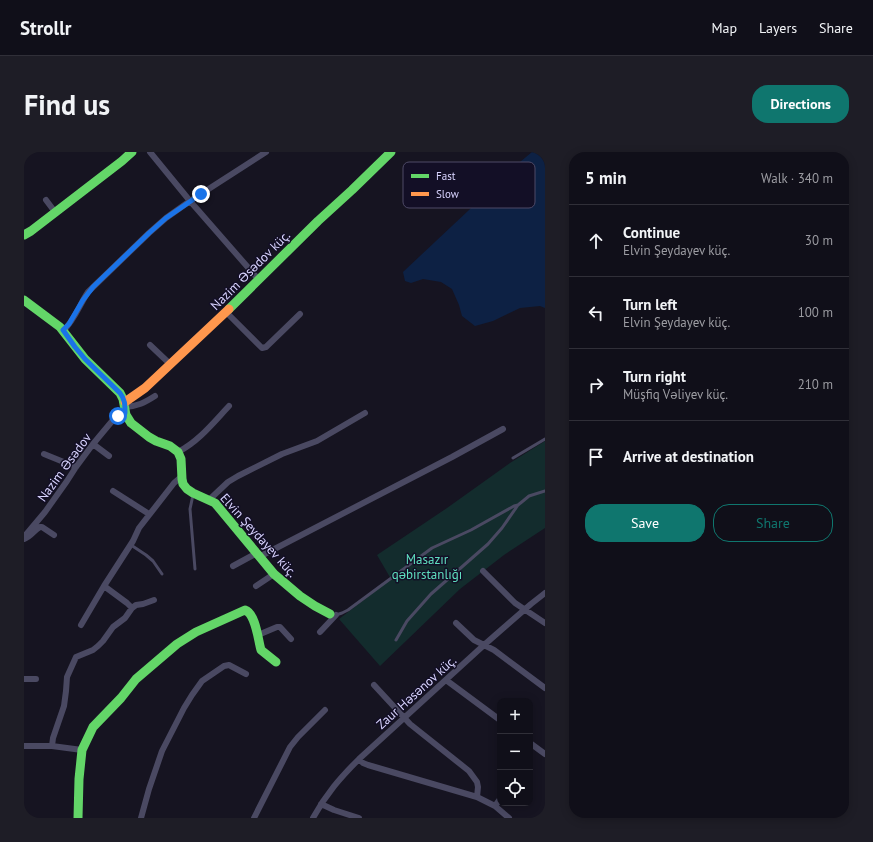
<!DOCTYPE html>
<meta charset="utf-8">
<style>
:root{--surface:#100f19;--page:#1e1d26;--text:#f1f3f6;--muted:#9c9ca2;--line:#302f38;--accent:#0f766e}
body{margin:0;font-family:"PT Sans",sans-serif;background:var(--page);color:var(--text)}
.controls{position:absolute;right:12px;bottom:12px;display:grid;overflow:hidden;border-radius:8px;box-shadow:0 2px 10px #0003}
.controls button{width:36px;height:36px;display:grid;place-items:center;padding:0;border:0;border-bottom:1px solid var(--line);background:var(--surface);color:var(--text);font:20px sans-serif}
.stop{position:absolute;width:12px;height:12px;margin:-9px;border:3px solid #1a73e8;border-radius:50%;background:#fff}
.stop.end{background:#1a73e8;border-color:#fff;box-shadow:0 1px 4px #0008}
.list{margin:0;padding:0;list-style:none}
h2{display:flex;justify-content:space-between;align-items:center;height:52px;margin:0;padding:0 16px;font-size:17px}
h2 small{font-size:13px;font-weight:400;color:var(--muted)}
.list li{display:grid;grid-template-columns:26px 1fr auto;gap:12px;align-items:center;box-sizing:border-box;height:72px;padding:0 16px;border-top:1px solid var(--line)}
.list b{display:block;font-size:15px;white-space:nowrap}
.list p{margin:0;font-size:13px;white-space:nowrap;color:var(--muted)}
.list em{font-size:13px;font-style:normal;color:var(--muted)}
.actions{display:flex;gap:8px;padding:12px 16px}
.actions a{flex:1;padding:9px 0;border:1px solid var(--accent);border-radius:16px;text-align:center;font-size:14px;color:var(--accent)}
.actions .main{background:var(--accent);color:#fff}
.icon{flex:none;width:22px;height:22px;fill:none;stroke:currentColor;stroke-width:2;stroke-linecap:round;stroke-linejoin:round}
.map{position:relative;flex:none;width:521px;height:666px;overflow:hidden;border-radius:16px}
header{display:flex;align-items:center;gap:24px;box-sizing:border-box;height:56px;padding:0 20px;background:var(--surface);border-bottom:1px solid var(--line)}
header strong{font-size:19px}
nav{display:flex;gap:22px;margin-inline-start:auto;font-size:14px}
.intro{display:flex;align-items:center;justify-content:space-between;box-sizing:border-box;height:96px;padding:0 24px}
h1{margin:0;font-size:28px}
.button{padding:10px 18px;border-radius:16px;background:var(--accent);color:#fff;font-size:14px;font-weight:700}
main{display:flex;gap:24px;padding:0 24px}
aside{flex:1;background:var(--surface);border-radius:16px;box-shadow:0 2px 10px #0003}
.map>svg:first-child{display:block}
</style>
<header>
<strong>Strollr</strong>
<nav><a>Map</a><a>Layers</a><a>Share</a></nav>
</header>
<div class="intro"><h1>Find us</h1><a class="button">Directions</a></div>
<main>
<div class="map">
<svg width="521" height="666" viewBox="0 0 521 666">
<rect width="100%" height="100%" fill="#161421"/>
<path fill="#132c2d" d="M 521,289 L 521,376 L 480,403 L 436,437 L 356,514 L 315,467 L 367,427 L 353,403 L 423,356 L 486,311 Z"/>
<path fill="#0d2144" d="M 508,0 L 521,0 L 521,156 L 516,154 L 496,156 L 469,169 L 451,174 L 438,164 L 435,153 L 428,137 L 417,130 L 399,127 L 387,131 L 381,129 L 379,120 L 496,10 Z"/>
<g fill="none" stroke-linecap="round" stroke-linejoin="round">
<path stroke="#4a4962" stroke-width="3" d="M 489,306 L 521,287
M 169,343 L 166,357 L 171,417
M 107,393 L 122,403 L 129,409 L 138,422
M 312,463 L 318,461 L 324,458 L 408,396 L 447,378 L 490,354 L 494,353
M 372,488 L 383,469 L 407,442 L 464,392 L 478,376 L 494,353 L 499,349 L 505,344 L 521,339"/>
<path stroke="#4a4962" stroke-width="6" d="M 126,0 L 166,49 L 235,128
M 22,48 L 31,60
M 202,160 L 238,196 L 242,195 L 276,162
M 39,179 C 50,169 56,152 64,140 L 125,81 L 142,66 L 166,49 L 242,0
M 126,193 L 146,212
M 101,255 C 114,254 120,251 131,244
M 69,292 L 85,304
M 154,300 C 175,289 189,271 205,254
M 20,302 L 52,315
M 89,339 L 125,362
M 186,347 L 204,330 L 214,324 L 258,302 L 293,289 L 341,261
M 0,385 L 21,360 L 43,329 L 52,315 L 69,292 L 89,268 L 94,264 L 101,261
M 0,387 C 7,385 10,378 16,375 L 18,375 L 30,383
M 235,405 L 428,305 L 479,277
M 209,414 L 233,401
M 459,419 L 491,451 L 521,471
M 80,434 L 103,451 L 108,456
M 232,434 L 250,422
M 432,471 L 450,488 L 470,498 L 521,536
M 57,473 L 80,434 L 109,389 L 115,376 L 150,331 L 157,325
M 296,480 L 312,463
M 234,483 L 253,475 L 256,475 L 267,487
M 0,527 L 12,527
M 422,528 L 476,568
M 350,533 L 386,572 L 445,619 L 453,630 L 454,635 L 453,645
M 506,591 L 521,602
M 0,594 L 28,594 L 58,598
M 28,594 L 29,586 L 40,554 L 42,539 L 43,525 L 52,505 L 69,498 L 74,494 L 79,489 L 89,475 L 101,466 L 108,456 L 112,453 L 119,452 L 130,448
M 335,607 L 339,611 L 344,613 L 453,645 L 471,654 L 485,666
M 297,652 L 310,658 L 335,666
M 471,654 L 476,647
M 117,666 L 125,637 L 138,599 L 160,556 L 168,543 L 178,529 L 200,514 L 205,513 L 222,522
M 230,666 L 266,595 L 274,585 L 301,558
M 289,666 C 302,642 316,626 335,607 L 460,493 L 507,452 L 521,441"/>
<path stroke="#63d668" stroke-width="9" d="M 0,83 L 7,79 L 98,9 L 108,0
M 0,148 L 36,175 L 61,207 L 96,241 L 99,247 L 102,263 L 107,271 L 125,285 L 132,289 L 146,294 L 154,300 L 157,307 L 158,327 L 159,332 L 163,337 L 169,341 L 191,351 L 250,422 L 276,444 L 291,454 L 306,462
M 205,157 L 294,69 L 328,38 L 367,0
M 54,666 L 55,627 L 58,598 L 69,575 L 97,546 L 112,527 L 153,492 L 172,480 L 221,458 C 232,462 234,488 237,498 L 252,510"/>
<path stroke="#ff974d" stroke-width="9" d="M 101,250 L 121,236 L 205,157"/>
</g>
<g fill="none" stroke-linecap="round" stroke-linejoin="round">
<path stroke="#1a73e8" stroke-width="5" d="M 94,264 L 101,261 C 101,253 101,247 96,241 L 61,207 L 51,195 L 39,178 L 45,172 L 59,148 L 69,135 L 125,81 L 142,66 L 177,42"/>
</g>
<g text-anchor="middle" stroke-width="3" stroke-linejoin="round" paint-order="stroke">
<g font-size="13" fill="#d9d4ff" stroke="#130f26">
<text transform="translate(226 118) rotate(-45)" y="5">Nazim Əsədov küç.</text>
<text transform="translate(40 315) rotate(-54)" y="5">Nazim Əsədov</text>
<text transform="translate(235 383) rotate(48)" y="5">Elvin Şeydayev küç.</text>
<text transform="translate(392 540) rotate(-42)" y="5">Zaur Həsənov küç.</text>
</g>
<g font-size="13" fill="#5fe0c0" stroke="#130f26">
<text x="403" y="412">Masazır<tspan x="403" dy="15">qəbirstanlığı</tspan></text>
</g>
</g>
<rect x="379" y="10" width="132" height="46" rx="6" fill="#130f26" stroke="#4e4a67" stroke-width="1"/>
<rect x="387" y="22" width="18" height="4" fill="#63d668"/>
<rect x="387" y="40" width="18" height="4" fill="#ff974d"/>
<g font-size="11" fill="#d9d4ff">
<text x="412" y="28">Fast</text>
<text x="412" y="46">Slow</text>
</g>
</svg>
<div class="controls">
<button>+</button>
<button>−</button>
<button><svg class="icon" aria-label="locate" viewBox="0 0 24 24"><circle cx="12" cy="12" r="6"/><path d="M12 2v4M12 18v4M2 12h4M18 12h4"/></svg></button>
</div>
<div class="stop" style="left:94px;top:264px"></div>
<div class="stop end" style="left:177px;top:42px"></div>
</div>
<aside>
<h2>5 min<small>Walk · 340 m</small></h2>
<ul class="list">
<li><svg class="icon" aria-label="ahead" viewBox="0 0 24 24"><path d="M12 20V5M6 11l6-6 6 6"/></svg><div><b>Continue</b><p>Elvin Şeydayev küç.</p></div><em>30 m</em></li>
<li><svg class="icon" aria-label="left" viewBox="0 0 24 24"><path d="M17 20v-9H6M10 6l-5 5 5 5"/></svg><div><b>Turn left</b><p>Elvin Şeydayev küç.</p></div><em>100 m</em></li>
<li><svg class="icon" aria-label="right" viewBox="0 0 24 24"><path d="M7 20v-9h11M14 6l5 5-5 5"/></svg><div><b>Turn right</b><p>Müşfiq Vəliyev küç.</p></div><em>210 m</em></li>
<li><svg class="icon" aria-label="arrive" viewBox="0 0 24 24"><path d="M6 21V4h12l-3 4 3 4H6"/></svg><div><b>Arrive at destination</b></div></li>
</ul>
<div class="actions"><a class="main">Save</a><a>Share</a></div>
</aside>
</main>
